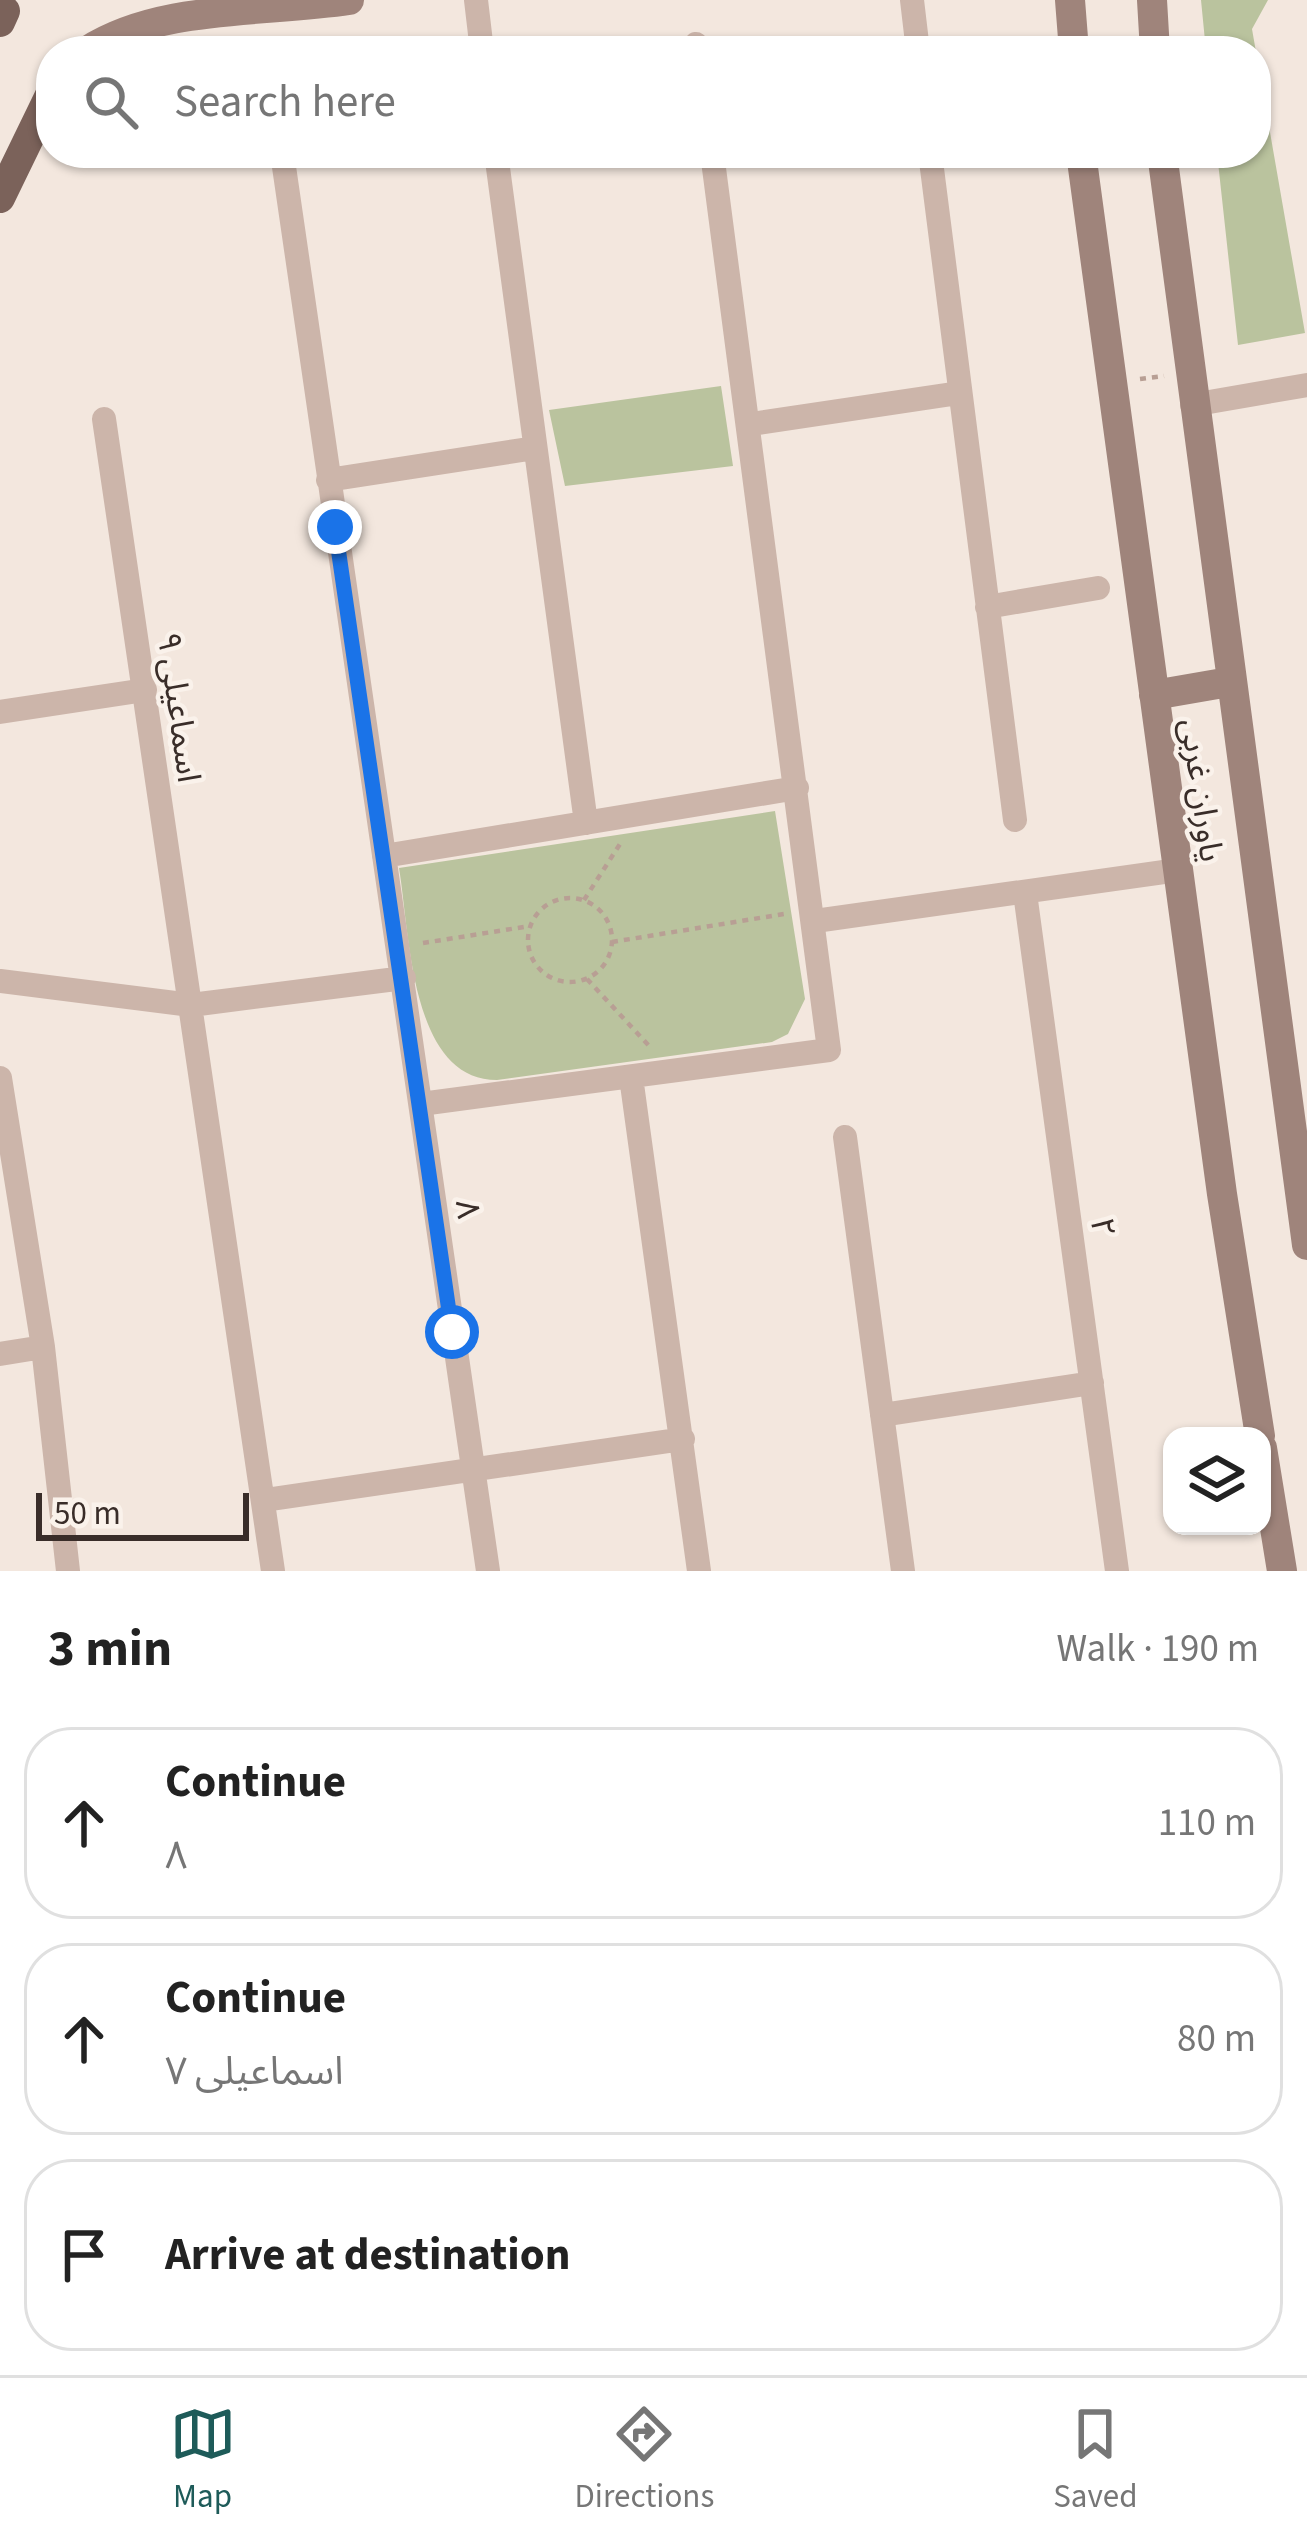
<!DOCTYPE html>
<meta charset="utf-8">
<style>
:root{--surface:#fff;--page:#f6f6f6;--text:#222;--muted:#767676;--line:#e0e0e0;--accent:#1e5b59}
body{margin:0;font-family:"Source Sans 3","Noto Sans Arabic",sans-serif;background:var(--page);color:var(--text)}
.controls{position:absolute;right:36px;bottom:36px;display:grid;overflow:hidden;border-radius:24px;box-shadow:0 3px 9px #0004}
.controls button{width:108px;height:108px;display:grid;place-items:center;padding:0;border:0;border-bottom:3px solid var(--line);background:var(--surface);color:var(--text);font:60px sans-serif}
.scale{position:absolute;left:36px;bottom:30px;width:213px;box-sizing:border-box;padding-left:12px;border:6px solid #392d29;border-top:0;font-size:33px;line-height:42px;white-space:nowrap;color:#392d29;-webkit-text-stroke:9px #faf2eb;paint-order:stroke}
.stop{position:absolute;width:36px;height:36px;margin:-27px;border:9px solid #1a73e8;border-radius:50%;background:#fff}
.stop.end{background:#1a73e8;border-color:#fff;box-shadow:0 3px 12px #0008}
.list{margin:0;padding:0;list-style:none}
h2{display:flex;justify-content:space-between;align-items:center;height:156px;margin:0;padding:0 48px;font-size:51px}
h2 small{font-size:39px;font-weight:400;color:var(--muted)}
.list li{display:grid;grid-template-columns:78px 1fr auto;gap:36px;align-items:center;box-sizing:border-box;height:192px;margin:0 24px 24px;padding:0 24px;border:3px solid var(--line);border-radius:48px}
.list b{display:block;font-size:45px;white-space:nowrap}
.list p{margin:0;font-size:39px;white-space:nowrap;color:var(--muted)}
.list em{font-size:39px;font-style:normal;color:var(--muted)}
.icon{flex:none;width:66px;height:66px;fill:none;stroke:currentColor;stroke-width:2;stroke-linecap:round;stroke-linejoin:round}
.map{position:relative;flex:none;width:1307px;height:1571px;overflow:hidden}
.search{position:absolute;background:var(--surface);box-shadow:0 3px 9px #0004;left:36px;right:36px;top:36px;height:132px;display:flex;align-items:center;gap:30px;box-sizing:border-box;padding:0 42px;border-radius:48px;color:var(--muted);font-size:45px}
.sheet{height:804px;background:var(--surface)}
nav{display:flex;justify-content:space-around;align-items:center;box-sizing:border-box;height:168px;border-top:3px solid var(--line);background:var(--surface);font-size:33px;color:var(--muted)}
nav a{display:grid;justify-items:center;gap:6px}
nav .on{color:var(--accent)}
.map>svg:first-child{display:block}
</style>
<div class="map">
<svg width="1307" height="1571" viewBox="0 0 1307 1571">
<rect width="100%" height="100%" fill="#f3e7de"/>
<path fill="#bac39e" d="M 1201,0 L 1268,0 L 1252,29 L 1305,333 L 1238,345 L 1217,153 L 1256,153 L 1256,51 L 1206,51 Z
M 721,386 L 733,466 L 565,486 L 549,410 Z
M 775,811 L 805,999 L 788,1034 L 772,1042 L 497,1080 C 410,1080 410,934 399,868 Z"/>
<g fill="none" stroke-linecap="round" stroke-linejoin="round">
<path stroke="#b89f94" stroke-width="4.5" stroke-dasharray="6 6" stroke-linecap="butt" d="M 1140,379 L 1164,376
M528 940a42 42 0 1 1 84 0a42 42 0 1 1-84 0Z
M 584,900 L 620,844
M 612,942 L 784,914
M 423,943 L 530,926
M 587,979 L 651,1048"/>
<path stroke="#ccb5aa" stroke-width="24" d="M 476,0 L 482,51
M 912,0 L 918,51
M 696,44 L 697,51
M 282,153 L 488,1571
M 496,153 L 586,823
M 930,153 L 1015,820
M 1192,405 L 1307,385
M 104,419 L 273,1571
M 751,424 L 959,393
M 328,480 L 535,448
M 987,607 L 1098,588
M 0,712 L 145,690
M 384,856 L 797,788
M 1025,893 L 1117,1571
M 815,921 L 1178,870
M 0,981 L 191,1005 L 404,978
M 631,1077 L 699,1571
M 0,1078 L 43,1347 L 68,1571
M 421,1104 L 829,1050 L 712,153
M 845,1137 L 903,1571
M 0,1354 L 43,1347
M 882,1415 L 1092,1383
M 265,1500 L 683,1439"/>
<path stroke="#9f847b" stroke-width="30" d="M 1070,0 L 1074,51
M 1152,0 L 1155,51
M 87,51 C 160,4 264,13 349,0
M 1081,153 L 1222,1194 L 1260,1436
M 1162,153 L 1307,1245
M 1154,695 L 1229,682
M 1262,1448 L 1282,1571"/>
<path stroke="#7b625a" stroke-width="30" d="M 0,22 L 5,11
M 0,198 L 51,93"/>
</g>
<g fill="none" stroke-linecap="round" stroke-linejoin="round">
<path stroke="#1a73e8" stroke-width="15" d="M 335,527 L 452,1332"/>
</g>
<g text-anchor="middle" stroke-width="9" stroke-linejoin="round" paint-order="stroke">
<g font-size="33" fill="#392d29" stroke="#faf2eb">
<text transform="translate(180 707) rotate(82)" y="12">اسماعیلی ۹</text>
<text transform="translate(1203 790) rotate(82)" y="12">یاوران غربی</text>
<text transform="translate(469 1209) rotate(82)" y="12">۸</text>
<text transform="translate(1104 1227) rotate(82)" y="12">۲</text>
</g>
</g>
</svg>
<div class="controls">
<button><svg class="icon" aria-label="layers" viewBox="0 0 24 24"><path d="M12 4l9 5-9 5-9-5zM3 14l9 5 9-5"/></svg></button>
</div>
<div class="scale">50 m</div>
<div class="stop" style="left:452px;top:1332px"></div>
<div class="stop end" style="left:335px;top:527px"></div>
<div class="search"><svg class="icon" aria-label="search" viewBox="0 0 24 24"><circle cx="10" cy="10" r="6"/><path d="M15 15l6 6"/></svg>Search here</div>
</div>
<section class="sheet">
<h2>3 min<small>Walk · 190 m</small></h2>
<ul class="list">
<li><svg class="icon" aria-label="ahead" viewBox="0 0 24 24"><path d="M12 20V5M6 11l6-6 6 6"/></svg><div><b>Continue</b><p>۸</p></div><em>110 m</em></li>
<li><svg class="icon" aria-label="ahead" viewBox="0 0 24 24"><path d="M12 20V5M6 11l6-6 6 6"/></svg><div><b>Continue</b><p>اسماعیلی ۷</p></div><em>80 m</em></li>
<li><svg class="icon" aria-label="arrive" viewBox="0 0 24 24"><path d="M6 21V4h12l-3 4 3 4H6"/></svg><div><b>Arrive at destination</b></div></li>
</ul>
</section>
<nav>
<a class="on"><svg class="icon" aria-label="map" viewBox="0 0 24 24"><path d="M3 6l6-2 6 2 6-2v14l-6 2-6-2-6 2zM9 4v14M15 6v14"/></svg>Map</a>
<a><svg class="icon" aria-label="directions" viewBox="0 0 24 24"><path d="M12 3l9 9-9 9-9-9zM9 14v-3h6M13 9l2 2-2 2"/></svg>Directions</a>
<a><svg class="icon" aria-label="saved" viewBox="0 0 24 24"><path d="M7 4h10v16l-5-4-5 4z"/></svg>Saved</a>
</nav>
